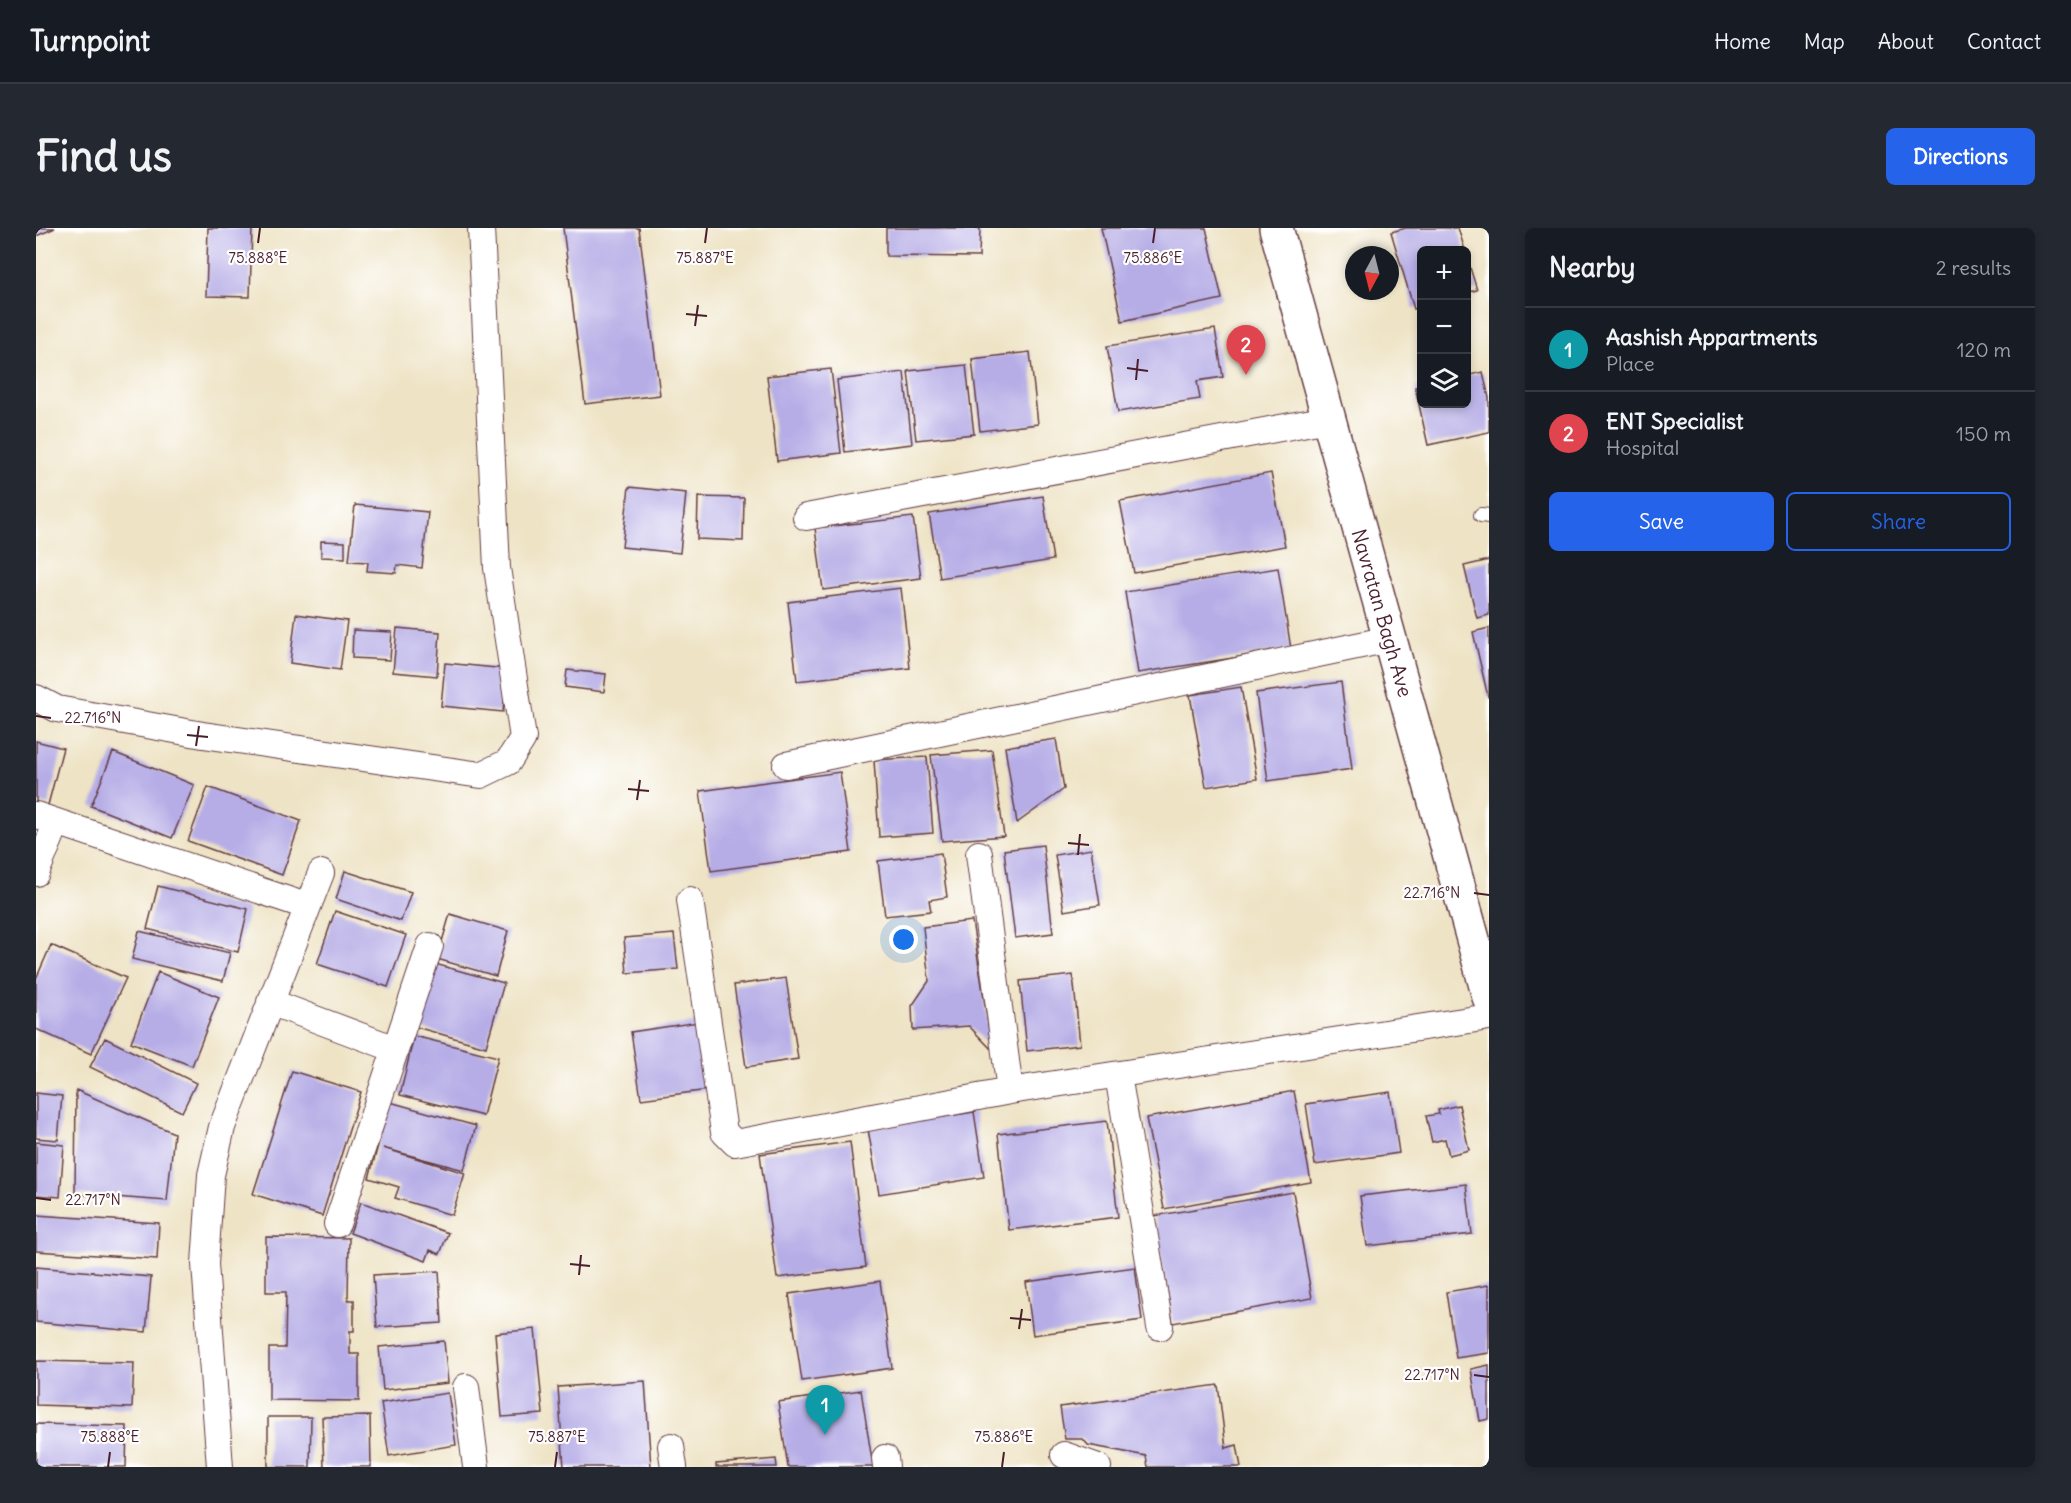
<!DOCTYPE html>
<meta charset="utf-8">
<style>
:root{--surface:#171b24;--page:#242831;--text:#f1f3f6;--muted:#9ea1a6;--line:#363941;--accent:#2563eb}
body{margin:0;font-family:Delius,sans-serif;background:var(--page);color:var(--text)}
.controls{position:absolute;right:18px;top:18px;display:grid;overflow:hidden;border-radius:9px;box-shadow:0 3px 9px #0003}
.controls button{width:54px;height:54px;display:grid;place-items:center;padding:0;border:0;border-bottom:2px solid var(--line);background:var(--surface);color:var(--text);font:30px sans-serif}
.compass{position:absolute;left:1309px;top:18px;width:54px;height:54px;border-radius:50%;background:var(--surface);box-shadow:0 3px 9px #0003;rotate:187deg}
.you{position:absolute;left:868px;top:712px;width:21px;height:21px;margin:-15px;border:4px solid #fff;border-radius:50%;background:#1a73e8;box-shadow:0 0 0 9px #1a73e833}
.badge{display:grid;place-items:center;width:39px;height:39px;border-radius:50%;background:var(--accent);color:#fff;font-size:20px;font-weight:700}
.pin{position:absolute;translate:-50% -50px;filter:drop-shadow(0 2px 3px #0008)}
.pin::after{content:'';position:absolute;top:32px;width:21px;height:18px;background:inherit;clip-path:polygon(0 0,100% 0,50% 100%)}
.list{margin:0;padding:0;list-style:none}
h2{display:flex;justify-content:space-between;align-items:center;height:78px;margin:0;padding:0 24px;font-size:26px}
h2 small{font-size:20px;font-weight:400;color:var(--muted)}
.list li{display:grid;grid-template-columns:39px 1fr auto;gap:18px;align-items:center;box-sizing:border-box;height:84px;padding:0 24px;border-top:2px solid var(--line)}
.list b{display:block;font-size:22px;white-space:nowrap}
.list p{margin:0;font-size:20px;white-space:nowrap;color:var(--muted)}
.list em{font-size:20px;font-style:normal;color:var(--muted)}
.actions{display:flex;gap:12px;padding:18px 24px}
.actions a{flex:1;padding:14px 0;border:2px solid var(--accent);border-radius:9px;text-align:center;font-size:21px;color:var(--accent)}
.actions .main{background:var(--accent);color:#fff}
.icon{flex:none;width:33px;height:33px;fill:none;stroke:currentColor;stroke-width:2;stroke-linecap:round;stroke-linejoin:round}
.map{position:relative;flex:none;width:1453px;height:1239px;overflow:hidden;border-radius:9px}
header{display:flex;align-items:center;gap:36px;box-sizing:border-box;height:84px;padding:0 30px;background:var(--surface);border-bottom:2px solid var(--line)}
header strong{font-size:28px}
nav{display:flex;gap:33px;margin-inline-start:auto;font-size:21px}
.intro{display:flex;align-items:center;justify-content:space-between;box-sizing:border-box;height:144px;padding:0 36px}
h1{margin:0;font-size:42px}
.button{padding:15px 27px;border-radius:9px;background:var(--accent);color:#fff;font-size:21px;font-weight:700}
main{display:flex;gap:36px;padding:0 36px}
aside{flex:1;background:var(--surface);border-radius:9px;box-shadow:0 3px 9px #0003}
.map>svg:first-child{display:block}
</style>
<header>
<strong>Turnpoint</strong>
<nav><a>Home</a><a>Map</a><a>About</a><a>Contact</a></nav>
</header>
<div class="intro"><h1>Find us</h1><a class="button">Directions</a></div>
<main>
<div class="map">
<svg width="1453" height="1239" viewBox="0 0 1453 1239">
<rect width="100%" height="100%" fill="#fff"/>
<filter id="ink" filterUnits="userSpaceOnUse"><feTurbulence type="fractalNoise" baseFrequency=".0167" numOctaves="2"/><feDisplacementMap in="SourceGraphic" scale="12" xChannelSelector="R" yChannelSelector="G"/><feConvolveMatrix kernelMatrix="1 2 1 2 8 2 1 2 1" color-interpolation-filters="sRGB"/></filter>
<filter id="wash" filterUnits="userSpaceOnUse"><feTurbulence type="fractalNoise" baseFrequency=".008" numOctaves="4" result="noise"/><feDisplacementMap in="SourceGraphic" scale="24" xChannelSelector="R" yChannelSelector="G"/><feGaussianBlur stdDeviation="1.35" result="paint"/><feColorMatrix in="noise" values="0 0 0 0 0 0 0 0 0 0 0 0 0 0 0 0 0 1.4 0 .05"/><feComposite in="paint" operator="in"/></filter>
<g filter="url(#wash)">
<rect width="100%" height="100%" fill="#eee3c5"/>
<g id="blocks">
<path fill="#b6ade6" d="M 0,0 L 19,0 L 0,8 Z
M 172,0 L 216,0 L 214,69 L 170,68 Z
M 527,0 L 603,0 L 624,167 L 549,176 Z
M 850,0 L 944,0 L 943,29 L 850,28 Z
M 1065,0 L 1170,0 L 1186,71 L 1086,93 Z
M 1370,0 L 1422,0 L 1429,22 L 1386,22 L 1386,79 L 1378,81 L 1355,4 Z
M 1431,30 L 1441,62 L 1430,65 L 1430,31 Z
M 1179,101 L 1187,149 L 1161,153 L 1164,171 L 1082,184 L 1071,118 Z
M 994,124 L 1002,196 L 944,203 L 936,131 Z
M 930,137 L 938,206 L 880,212 L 872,143 Z
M 795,141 L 805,225 L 741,233 L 731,148 Z
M 868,144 L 876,216 L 809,224 L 801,152 Z
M 1447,144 L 1453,170 L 1453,204 L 1392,217 L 1379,159 L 1386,157 L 1386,176 L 1430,176 L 1430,148 Z
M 1235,245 L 1249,318 L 1098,345 L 1084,273 Z
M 593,259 L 650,265 L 644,325 L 586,319 Z
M 1007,268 L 1017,332 L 904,350 L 893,286 Z
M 662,269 L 708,270 L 707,313 L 661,311 Z
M 319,277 L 392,284 L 386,340 L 361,337 L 360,345 L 331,343 L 332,334 L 313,333 Z
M 877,289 L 885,350 L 787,362 L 779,300 Z
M 285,313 L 309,314 L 309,330 L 285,329 Z
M 1453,332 L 1453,387 L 1441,390 L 1428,338 Z
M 1242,340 L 1255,421 L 1102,445 L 1089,364 Z
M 865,360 L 874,440 L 761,453 L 752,374 Z
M 260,386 L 311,393 L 304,442 L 254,435 Z
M 361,400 L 404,404 L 401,448 L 357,444 Z
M 1453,400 L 1453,469 L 1452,469 L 1437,404 Z
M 317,402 L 356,404 L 354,432 L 316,430 Z
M 409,435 L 471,441 L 467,484 L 405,478 Z
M 531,442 L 570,446 L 568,464 L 529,459 Z
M 1305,454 L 1316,541 L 1232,553 L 1220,465 Z
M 1205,459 L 1221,551 L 1170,559 L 1154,467 Z
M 1020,511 L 1028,561 L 981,595 L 969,519 Z
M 0,513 L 27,520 L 12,577 L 0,574 Z
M 956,522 L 968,608 L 906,613 L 895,527 Z
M 77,524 L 158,557 L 136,610 L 55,578 Z
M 891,529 L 897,605 L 843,609 L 838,532 Z
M 804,544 L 815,624 L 675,643 L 664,563 Z
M 172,559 L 265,593 L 246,647 L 152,613 Z
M 1007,617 L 1017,705 L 979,710 L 968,622 Z
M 1055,621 L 1064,677 L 1028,683 L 1019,627 Z
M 905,625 L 911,669 L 893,672 L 895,683 L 849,688 L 842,633 Z
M 309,643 L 375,664 L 365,693 L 300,671 Z
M 122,658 L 212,681 L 202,724 L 111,701 Z
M 299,683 L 370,707 L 352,759 L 281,736 Z
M 414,686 L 472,703 L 460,748 L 401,731 Z
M 936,693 L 956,822 L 933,798 L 877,802 L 876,778 L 893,753 L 887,699 Z
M 103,703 L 194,725 L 187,753 L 96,731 Z
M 638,706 L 642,741 L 591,745 L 588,710 Z
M 15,717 L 90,750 L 55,826 L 0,801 L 0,751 Z
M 399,736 L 468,755 L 450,819 L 380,799 Z
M 122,744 L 183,769 L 156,838 L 95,814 Z
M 1037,747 L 1044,817 L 991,823 L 984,753 Z
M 750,750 L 762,831 L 710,839 L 698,757 Z
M 662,794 L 672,862 L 605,871 L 595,804 Z
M 378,808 L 462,829 L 447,888 L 364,867 Z
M 69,810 L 160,855 L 146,884 L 54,839 Z
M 256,843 L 325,864 L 286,988 L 217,966 Z
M 40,862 L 138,905 L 131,973 L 39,966 Z
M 1258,863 L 1275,954 L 1128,981 L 1110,890 Z
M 1354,864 L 1363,925 L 1279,937 L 1270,876 Z
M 0,865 L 26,868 L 22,912 L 0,910 Z
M 354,874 L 440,898 L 428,942 L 347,920 L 429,945 L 416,987 L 359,970 L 363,959 L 333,950 Z
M 1423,877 L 1433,922 L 1413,927 L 1409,911 L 1396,914 L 1390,888 L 1403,886 L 1402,882 Z
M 938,884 L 948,949 L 843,966 L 832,901 Z
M 1071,893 L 1082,989 L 973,1002 L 962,906 Z
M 0,914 L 28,917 L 24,969 L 0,967 Z
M 814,914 L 830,1039 L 741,1050 L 724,926 Z
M 1430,956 L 1436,1006 L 1331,1018 L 1324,968 Z
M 1257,964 L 1276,1070 L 1137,1095 L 1118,988 Z
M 325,974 L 412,1005 L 404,1026 L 394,1022 L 390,1033 L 314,1005 Z
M 0,987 L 123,995 L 121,1031 L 0,1023 Z
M 230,1009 L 313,1010 L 312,1072 L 318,1072 L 318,1103 L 314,1103 L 314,1126 L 323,1126 L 323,1173 L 233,1172 L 233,1120 L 249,1120 L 250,1064 L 230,1064 Z
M 0,1039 L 115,1049 L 110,1104 L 0,1094 Z
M 1099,1039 L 1106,1092 L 997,1107 L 990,1054 Z
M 403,1043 L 406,1095 L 341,1099 L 337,1047 Z
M 844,1053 L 856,1140 L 766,1153 L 753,1066 Z
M 1453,1057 L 1453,1125 L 1420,1130 L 1410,1064 Z
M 499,1101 L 507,1186 L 466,1189 L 459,1105 Z
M 408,1113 L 412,1155 L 347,1162 L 343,1119 Z
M 0,1133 L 98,1135 L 96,1180 L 0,1177 Z
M 1453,1137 L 1453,1191 L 1444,1193 L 1435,1141 Z
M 609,1153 L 615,1239 L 528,1239 L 522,1159 Z
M 1182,1157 L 1190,1220 L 1201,1217 L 1205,1239 L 1112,1239 L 1110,1228 L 1052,1217 L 1047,1211 L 1029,1211 L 1024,1179 Z
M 825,1162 L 837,1239 L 752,1239 L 742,1174 Z
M 412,1165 L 420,1217 L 353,1228 L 345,1175 Z
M 334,1188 L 335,1239 L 288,1239 L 286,1189 Z
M 232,1189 L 275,1189 L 274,1239 L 232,1239 Z
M 0,1196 L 91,1198 L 90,1239 L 0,1239 Z
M 740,1231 L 741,1239 L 680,1239 L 680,1236 Z"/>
</g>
</g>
<g filter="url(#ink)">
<use href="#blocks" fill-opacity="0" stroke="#633c42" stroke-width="1.5"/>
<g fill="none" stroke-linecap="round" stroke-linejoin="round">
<defs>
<path id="lane" d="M 1445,287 L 1453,288"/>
<path id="street" d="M 770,289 L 1292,191
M 0,470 L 21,481 L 167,507 L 445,547 L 472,534 L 487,510 L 461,340 L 445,0
M 750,537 L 1354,411
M 0,587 L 270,678
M 943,626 L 974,863
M 0,645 L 21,594
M 654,672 L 688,904 L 699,915 L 974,863 L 1453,789
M 234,774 L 359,821
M 1082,847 L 1124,1099
M 301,996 L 394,718
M 430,1159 L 440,1239
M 635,1218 L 638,1239
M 1028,1227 L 1062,1239
M 849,1230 L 850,1239
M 184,1239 L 169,1036 L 175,947 L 186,899 L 285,645"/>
<path id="secondary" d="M 1240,0 L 1453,769"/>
</defs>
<use href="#lane" stroke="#633c42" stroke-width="16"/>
<use href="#street" stroke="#633c42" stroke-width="28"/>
<use href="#secondary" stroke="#633c42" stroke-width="36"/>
<use href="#lane" stroke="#fff" stroke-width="14"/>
<use href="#street" stroke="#fff" stroke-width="26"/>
<use href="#secondary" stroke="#fff" stroke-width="33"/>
</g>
</g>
<path fill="none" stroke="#4a1f2b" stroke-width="2" d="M 222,15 L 224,0M 669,15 L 671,0M 1117,15 L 1119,0M 650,86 L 671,88M 659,98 L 662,77M 1091,140 L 1112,143M 1100,152 L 1102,131M 0,488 L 15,490M 151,507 L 172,509M 160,518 L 163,498M 592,561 L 613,563M 601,572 L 604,552M 1032,615 L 1053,617M 1042,627 L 1044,606M 1438,665 L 1453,667M 0,970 L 15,972M 534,1036 L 554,1038M 543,1047 L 545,1027M 974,1090 L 995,1092M 983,1101 L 986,1081M 1438,1147 L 1453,1149M 72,1239 L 74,1224M 519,1239 L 521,1224M 966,1239 L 968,1224"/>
<g text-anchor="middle" stroke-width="4.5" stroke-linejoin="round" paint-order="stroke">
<g font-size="20" fill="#4a1f2b" stroke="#fff">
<text transform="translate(1346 385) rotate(74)" y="7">Navratan Bagh Ave</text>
</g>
</g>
<g font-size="15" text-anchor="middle" fill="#4a1f2b" stroke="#fff" stroke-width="4.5" stroke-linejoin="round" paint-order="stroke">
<text x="222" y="35">75.888°E</text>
<text x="669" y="35">75.887°E</text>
<text x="1117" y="35">75.886°E</text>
<text x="57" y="495">22.716°N</text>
<text x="1396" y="670">22.716°N</text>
<text x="57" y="977">22.717°N</text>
<text x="1396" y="1152">22.717°N</text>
<text x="74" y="1214">75.888°E</text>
<text x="521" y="1214">75.887°E</text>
<text x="968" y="1214">75.886°E</text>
</g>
</svg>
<div class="controls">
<button>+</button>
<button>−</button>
<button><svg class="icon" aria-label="layers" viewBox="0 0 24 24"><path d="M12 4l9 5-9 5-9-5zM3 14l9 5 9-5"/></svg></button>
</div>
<svg class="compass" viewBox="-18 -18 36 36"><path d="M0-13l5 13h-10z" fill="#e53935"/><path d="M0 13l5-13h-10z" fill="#9ea1a6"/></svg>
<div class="you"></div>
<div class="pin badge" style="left:789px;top:1207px;background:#0f9aa8">1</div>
<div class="pin badge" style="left:1210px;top:147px;background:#e0444e">2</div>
</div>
<aside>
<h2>Nearby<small>2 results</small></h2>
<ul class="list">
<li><span class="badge" style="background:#0f9aa8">1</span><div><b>Aashish Appartments</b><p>Place</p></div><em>120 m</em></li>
<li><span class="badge" style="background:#e0444e">2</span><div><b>ENT Specialist</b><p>Hospital</p></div><em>150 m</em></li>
</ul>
<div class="actions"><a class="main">Save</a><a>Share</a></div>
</aside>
</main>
